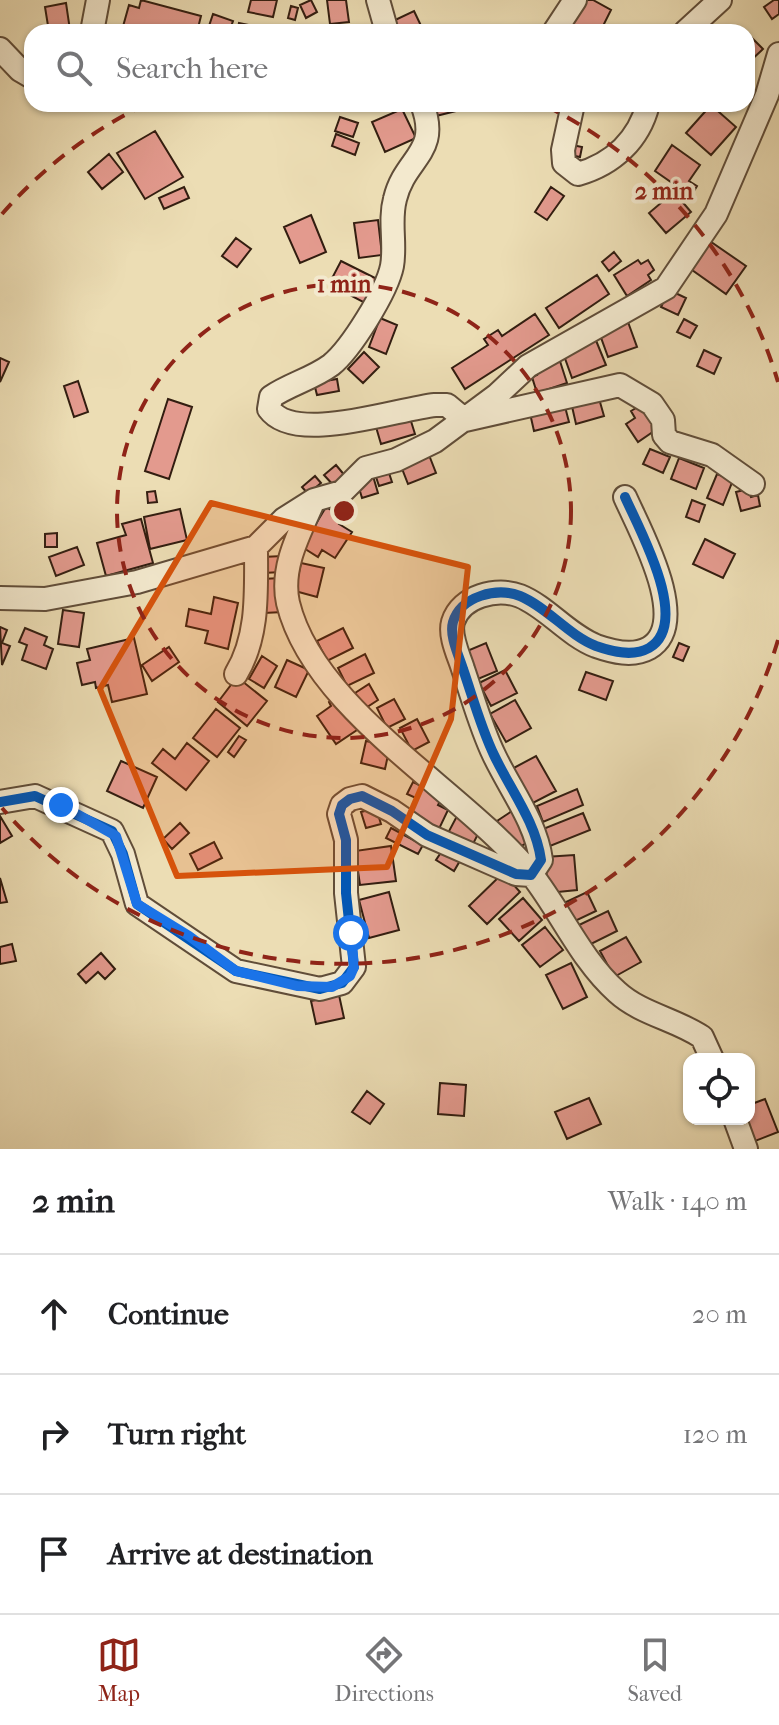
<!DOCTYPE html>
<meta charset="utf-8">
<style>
:root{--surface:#fff;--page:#f2f2f2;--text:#202124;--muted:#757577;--line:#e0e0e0;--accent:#8f2418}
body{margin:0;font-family:"IM FELL French Canon",serif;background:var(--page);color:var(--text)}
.controls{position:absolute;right:24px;bottom:24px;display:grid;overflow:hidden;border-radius:16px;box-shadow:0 2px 6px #0004}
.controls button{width:72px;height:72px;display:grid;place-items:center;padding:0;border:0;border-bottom:2px solid var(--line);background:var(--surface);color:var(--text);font:40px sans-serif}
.stop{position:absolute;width:24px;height:24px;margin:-18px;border:6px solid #1a73e8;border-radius:50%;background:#fff}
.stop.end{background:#1a73e8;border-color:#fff;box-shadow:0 2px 8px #0008}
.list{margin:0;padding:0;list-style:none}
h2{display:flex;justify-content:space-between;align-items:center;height:104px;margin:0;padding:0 32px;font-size:34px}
h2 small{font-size:26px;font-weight:400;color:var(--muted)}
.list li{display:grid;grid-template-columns:52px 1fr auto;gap:24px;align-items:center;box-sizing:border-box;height:120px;padding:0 32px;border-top:2px solid var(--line)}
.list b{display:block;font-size:30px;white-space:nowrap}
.list em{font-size:26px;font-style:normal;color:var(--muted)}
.icon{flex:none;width:44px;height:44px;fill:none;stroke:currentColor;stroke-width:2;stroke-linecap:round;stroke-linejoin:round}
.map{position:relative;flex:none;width:779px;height:1149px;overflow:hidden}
.search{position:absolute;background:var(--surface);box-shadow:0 2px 6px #0004;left:24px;right:24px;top:24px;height:88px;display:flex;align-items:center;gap:20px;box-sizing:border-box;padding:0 28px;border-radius:24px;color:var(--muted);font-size:30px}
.sheet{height:464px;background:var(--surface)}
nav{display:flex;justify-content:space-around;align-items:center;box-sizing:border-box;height:112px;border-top:2px solid var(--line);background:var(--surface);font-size:22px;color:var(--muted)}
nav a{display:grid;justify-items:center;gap:4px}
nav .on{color:var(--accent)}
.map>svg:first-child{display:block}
</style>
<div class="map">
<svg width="779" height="1149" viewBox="0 0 779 1149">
<rect width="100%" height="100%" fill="#ecddb4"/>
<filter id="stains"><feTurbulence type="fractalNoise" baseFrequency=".0025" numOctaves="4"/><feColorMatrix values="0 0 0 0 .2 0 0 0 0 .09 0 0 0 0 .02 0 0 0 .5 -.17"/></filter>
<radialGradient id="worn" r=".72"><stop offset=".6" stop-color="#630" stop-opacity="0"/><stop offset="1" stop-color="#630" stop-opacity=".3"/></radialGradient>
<path fill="#e39a8e" stroke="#321d10" stroke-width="2" d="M 141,0 L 201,16 L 197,32 L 122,30 L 129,5 L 139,8 Z
M 251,0 L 277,0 L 273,17 L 248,12 Z
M 311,0 L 317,12 L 306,18 L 300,5 Z
M 327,0 L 346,0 L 349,22 L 330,24 Z
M 584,0 L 593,0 L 611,10 L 600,32 L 568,30 Z
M 774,0 L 779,0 L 779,14 L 772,19 L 764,7 Z
M 66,3 L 70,30 L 49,32 L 45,7 Z
M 291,6 L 298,8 L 295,20 L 288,18 Z
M 414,11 L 424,32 L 399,32 L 393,21 Z
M 213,14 L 233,21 L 229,32 L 207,32 Z
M 239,23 L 268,29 L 267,32 L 237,32 Z
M 747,33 L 763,49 L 747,64 Z
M 433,104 L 462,104 L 464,109 L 436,116 Z
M 711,105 L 736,127 L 711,155 L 686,133 Z
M 402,109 L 416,138 L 385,152 L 372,122 Z
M 340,117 L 358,123 L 353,137 L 335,131 Z
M 155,131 L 183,177 L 145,199 L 117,153 Z
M 336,134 L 359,143 L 355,155 L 332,146 Z
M 572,145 L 582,147 L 580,157 L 570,155 Z
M 672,145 L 700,165 L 689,181 L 697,186 L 691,196 L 655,171 Z
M 109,154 L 123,172 L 102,189 L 88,172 Z
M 184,187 L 189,198 L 164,209 L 159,198 Z
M 551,187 L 564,196 L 547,220 L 535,212 Z
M 674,192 L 691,212 L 666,233 L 649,213 Z
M 311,215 L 326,252 L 300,263 L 284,227 Z
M 378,220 L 382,255 L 359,258 L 354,223 Z
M 704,237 L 746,266 L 726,294 L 685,265 Z
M 236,238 L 251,249 L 237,267 L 222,256 Z
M 614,252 L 621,261 L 609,271 L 602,262 Z
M 638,260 L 641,264 L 648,260 L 654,270 L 648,275 L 651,280 L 627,296 L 614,275 Z
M 341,261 L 377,279 L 365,303 L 329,284 Z
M 597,275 L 609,294 L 559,328 L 546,308 Z
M 669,290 L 686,298 L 678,315 L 661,307 Z
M 535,314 L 549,335 L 465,389 L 452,368 L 488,345 L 484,339 L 498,330 L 502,336 Z
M 380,318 L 397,325 L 386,354 L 369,347 Z
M 684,319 L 697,326 L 690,338 L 677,332 Z
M 628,322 L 637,347 L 608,357 L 599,332 Z
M 595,338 L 606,365 L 572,378 L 562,350 Z
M 704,350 L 721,358 L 714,374 L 697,366 Z
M 364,352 L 379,367 L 363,383 L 348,369 Z
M 0,358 L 9,362 L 0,382 Z
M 559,358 L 567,383 L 537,393 L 532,377 L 537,375 L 534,366 Z
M 337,379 L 339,391 L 317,395 L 314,383 Z
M 78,381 L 88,412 L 74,417 L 64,386 Z
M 598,395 L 604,416 L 576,424 L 571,402 Z
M 168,399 L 192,407 L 169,479 L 145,471 Z
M 563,399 L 569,422 L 534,431 L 529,409 Z
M 641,405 L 657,429 L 638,442 L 626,424 L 635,418 L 631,411 Z
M 410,418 L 415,434 L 381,444 L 376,427 Z
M 650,449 L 670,457 L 663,473 L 643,464 Z
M 429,455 L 436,473 L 408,484 L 401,466 Z
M 679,458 L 704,468 L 696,489 L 671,479 Z
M 336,465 L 346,477 L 335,487 L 324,475 Z
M 388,470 L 392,482 L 379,486 L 375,474 Z
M 717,474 L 733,480 L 723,505 L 707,498 Z
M 315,476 L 321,483 L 308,494 L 302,487 Z
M 373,476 L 378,493 L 362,498 L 357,481 Z
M 748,489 L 751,497 L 758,495 L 760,506 L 741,511 L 736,492 Z
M 155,491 L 157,502 L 148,503 L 147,492 Z
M 692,500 L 705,505 L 699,522 L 686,517 Z
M 326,507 L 343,517 L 339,524 L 352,532 L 335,558 L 322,550 L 318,557 L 302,547 Z
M 180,509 L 187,540 L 150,549 L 144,517 Z
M 141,519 L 153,563 L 106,576 L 97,543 L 126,535 L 122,524 Z
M 57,533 L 57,547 L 45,547 L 45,534 Z
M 705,539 L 735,554 L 723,578 L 693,564 Z
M 77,547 L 84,565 L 56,576 L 49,557 Z
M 282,556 L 282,572 L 263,573 L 263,557 Z
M 301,563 L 324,568 L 317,597 L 295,591 Z
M 281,578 L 283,612 L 264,613 L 262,579 Z
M 214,597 L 238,603 L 228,649 L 205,643 L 208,631 L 186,626 L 189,609 L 211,614 Z
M 63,610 L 84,613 L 79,647 L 58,644 Z
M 0,627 L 7,630 L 2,643 L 10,646 L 2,665 Z
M 25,628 L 47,637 L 44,645 L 53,649 L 46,669 L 22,660 L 27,645 L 19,642 Z
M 343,628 L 353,648 L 327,661 L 317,641 Z
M 134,638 L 147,694 L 112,702 L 108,685 L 96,688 L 95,682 L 82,685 L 77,663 L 90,660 L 87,649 Z
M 486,643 L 497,671 L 478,679 L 467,651 Z
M 679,643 L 689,647 L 683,661 L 673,657 Z
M 169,647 L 179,662 L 152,681 L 142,665 Z
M 365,654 L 374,673 L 347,686 L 338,668 Z
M 262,656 L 277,666 L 264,688 L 249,679 Z
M 287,660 L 309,670 L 296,697 L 275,687 Z
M 505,670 L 517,693 L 491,706 L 479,683 Z
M 586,672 L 613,681 L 606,700 L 579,690 Z
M 237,677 L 267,701 L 247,726 L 218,702 Z
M 369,684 L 378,700 L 364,709 L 355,693 Z
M 338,696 L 360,728 L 336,744 L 317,716 L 331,706 L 329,702 Z
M 394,699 L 405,719 L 387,728 L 377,708 Z
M 515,700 L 531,728 L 506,742 L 490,714 Z
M 216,709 L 240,728 L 217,757 L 193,738 Z
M 417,719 L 429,742 L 412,751 L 400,728 Z
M 239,736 L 246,740 L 234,757 L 228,752 Z
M 366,741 L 390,746 L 385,769 L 361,763 Z
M 187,743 L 209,761 L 186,790 L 152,763 L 163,749 L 175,759 Z
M 536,756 L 556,791 L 529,805 L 510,770 Z
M 121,761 L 157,777 L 143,808 L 107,791 Z
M 413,782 L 443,796 L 438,805 L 448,810 L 438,831 L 407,816 L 416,798 L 407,794 Z
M 577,789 L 583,805 L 543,822 L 537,806 Z
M 376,808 L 381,824 L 366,828 L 361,812 Z
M 512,811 L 531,840 L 515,850 L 497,821 Z
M 583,813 L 590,830 L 550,846 L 543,829 Z
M 0,816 L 12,836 L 0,843 Z
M 457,816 L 481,828 L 472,846 L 448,833 Z
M 180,823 L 189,833 L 172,849 L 163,839 Z
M 391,828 L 423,845 L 418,854 L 386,838 Z
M 214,842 L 222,858 L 198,870 L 190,854 Z
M 391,846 L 396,881 L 360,885 L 355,851 Z
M 444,848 L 461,859 L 454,871 L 436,860 Z
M 574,855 L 577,890 L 548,893 L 545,857 Z
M 503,873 L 520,892 L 487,924 L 469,906 Z
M 0,878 L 7,902 L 0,903 Z
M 389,892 L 399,930 L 369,938 L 359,900 Z
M 587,892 L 596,911 L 573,922 L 564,903 Z
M 523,898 L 542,920 L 519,941 L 499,919 Z
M 608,911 L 617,931 L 589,945 L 579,925 Z
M 545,927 L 563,950 L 540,967 L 522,945 Z
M 626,937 L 641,962 L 614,977 L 600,951 Z
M 12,944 L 16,961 L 0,964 L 0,947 Z
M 101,953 L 115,969 L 105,979 L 98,972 L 86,983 L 78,974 Z
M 571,963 L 587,997 L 563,1009 L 546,975 Z
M 339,995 L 344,1018 L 316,1024 L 311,1001 Z
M 440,1083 L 466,1085 L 464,1116 L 438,1114 Z
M 367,1091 L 384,1104 L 370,1124 L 352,1112 Z
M 589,1098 L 601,1124 L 567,1139 L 555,1112 Z
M 765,1099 L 778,1132 L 750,1143 L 741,1119 L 749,1119 L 749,1105 Z"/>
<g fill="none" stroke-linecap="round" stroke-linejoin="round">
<defs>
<path id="minor" d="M 378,0 L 387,32
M 92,32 L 98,0
M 554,32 L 575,0
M 685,32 L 720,0
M 0,49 L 20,70 L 32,77
M 422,104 C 441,153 405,157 395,199 C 389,221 396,244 392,266 C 387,291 351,349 331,365 C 312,379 290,384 271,397 L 269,409 C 295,445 396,409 435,405 L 447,405 L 465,420 L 620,385 L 652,404 L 663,420 L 664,435 L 670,442 L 712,455 L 753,484
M 573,104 L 563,150 L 564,163 L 578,174 C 613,164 639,140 648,104
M 314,500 C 300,532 280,567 288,603 C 314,711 463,790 532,875 C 561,912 581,960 617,992 C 641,1014 675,1019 702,1037 L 712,1059
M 0,598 L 45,599 L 137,582 L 256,547 L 284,519 L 314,500 L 342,492 L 366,468 L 396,460 L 435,441 L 497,395 L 528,366 L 666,288 L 716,214 L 767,95 L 779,54
M 236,674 C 259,636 256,591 256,547
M 0,802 L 35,796 L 112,831 L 123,854 L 137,904 L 236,971 L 320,989 L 342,983 L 354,967 L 346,893 L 346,840 L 339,814 L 342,805 L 350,799 L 362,796 L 392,811 L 427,835 L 516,874 L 531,875 L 541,860 C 536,822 510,789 494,755 C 481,728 473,698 463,669 C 459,656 449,636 453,622 C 461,596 497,587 520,596 C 547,607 568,635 596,646 C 613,652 633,657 649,648 C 692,623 639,529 625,497
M 735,1119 L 746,1149"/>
</defs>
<use href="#minor" stroke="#604d39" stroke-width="26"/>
<use href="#minor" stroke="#f3e9ce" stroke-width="22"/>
<defs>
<path id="cycleway" d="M 0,802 L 35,796 L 112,831 L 123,854 L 137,904 L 236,971 L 320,989 L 342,983 L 354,967 L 346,893 L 346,840 L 339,814 L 342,805 L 350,799 L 362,796 L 392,811 L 427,835 L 516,874 L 531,875 L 541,860 C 536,822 510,789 494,755 C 481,728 473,698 463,669 C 459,656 449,636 453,622 C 461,596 497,587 520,596 C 547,607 568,635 596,646 C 613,652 633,657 649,648 C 692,623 639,529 625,497"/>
</defs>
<use href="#cycleway" stroke="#f3e9ce" stroke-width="15"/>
<use href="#cycleway" stroke="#0057b8" stroke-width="10"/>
</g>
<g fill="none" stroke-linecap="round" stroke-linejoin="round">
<path stroke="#1a73e8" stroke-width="10" d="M 61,805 L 116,836 L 137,904 L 189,936 L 236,971 L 297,986 L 332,987 L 350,976 L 354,967 L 351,933"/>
</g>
<path fill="#d6530c" fill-opacity="0.2" stroke="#d6530c" stroke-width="6" stroke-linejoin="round" d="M 211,503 L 468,567 L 451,719 L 387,867 L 177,876 L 100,689 Z"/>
<g fill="none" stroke="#8f2418" stroke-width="4" stroke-dasharray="14 10">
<circle cx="344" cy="511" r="227"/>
<path d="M778 640A453 453 0 0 1 2 808M2 214A453 453 0 0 1 142 106M546 106A453 453 0 0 1 778 382"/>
</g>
<circle cx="344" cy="511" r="12" fill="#8f2418" stroke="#f3e9ce" stroke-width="4"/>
<g font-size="24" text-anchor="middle" font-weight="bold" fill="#8f2418" stroke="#f3e9ce" stroke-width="8" stroke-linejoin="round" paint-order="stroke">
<text x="664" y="199">2 min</text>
<text x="344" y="292">1 min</text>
</g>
<rect width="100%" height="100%" filter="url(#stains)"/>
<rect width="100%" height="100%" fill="url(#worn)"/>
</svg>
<div class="controls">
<button><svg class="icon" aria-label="locate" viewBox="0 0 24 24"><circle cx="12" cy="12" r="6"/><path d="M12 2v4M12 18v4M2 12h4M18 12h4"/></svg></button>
</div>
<div class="stop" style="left:351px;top:933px"></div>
<div class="stop end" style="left:61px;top:805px"></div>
<div class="search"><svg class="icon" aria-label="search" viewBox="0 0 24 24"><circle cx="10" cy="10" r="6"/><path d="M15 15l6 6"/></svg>Search here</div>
</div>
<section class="sheet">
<h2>2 min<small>Walk · 140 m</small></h2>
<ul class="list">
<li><svg class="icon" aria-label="ahead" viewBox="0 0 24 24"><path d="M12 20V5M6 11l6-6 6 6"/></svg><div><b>Continue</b></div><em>20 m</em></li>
<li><svg class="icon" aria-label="right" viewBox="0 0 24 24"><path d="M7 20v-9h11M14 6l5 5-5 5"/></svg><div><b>Turn right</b></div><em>120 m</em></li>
<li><svg class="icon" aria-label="arrive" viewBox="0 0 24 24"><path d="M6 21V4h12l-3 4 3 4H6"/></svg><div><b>Arrive at destination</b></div></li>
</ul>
</section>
<nav>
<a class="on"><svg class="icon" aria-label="map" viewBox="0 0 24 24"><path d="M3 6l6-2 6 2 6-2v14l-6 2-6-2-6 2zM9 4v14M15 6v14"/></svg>Map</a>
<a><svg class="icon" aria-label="directions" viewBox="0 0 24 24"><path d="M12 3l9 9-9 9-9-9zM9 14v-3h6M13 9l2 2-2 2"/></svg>Directions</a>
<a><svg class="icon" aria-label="saved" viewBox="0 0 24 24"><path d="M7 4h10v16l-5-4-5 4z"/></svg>Saved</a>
</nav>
